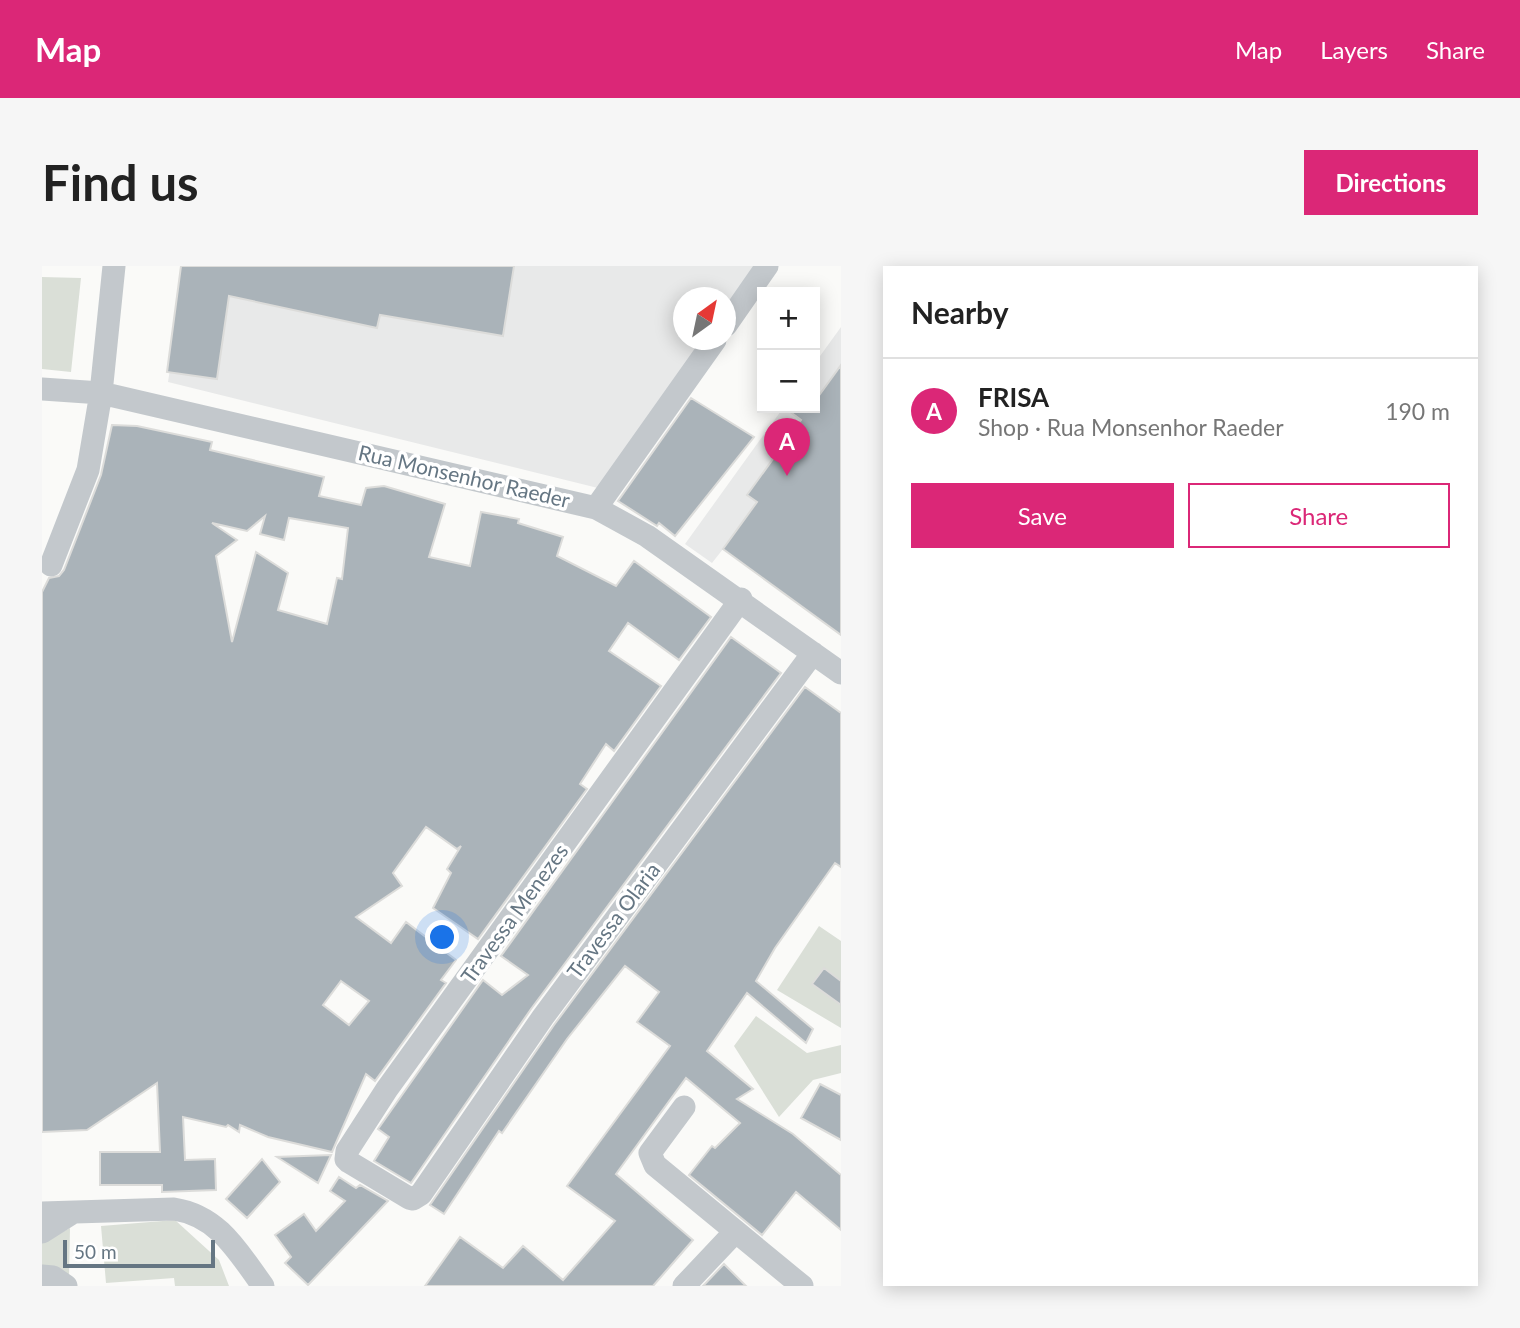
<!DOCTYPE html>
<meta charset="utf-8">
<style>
:root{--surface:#fff;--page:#f6f6f6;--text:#222;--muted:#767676;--line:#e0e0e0;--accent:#db2777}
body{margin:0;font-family:Lato,sans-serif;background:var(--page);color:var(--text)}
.controls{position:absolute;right:21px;top:21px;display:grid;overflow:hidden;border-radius:0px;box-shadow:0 4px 18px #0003}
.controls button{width:63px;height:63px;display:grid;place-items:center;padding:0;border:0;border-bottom:2px solid var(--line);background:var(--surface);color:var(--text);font:35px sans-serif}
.compass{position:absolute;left:631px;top:21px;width:63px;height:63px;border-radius:50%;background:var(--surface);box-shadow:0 4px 18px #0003;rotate:33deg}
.scale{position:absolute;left:21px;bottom:18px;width:152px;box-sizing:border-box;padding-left:7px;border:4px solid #657683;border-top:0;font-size:19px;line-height:24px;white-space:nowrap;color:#657683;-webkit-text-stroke:5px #fff;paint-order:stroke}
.you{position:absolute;left:401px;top:672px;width:24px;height:24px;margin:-18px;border:5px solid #fff;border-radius:50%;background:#1a73e8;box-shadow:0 0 0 10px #1a73e833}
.badge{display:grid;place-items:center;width:46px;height:46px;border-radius:50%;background:var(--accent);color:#fff;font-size:23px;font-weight:700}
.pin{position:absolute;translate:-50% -58px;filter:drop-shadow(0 2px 4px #0008)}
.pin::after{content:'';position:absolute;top:37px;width:24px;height:21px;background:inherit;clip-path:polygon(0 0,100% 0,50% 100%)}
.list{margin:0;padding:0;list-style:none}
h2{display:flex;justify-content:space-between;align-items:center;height:91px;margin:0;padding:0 28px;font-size:30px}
h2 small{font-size:23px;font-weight:400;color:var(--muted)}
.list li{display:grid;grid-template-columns:46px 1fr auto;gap:21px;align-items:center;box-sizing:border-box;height:105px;padding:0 28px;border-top:2px solid var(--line)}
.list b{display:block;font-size:26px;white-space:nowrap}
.list p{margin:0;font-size:23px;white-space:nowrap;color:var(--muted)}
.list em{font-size:23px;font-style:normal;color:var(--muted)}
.actions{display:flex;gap:14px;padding:21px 28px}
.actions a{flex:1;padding:16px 0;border:2px solid var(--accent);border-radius:0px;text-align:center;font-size:24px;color:var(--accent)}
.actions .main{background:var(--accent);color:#fff}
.map{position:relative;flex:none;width:799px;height:1020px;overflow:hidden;border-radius:0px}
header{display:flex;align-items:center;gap:42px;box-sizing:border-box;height:98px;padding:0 35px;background:var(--accent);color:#fff}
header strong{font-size:33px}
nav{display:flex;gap:38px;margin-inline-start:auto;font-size:24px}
.intro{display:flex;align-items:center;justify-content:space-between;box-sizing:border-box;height:168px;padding:0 42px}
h1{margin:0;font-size:49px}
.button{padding:18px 32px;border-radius:0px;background:var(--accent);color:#fff;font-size:24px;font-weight:700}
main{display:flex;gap:42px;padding:0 42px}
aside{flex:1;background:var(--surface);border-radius:0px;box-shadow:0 4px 18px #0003}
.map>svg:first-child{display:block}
</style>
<header>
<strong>Map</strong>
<nav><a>Map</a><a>Layers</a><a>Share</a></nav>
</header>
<div class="intro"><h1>Find us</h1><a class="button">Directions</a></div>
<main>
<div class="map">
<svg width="799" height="1020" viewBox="0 0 799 1020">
<rect width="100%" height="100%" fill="#fafaf8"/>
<path fill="#e8e9e9" d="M 144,0 L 716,0 L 684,46 L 684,32 L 642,32 L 642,74 L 664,74 L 560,223 L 126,116 Z
M 799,61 L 799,369 L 681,283 L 670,297 L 643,278 L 741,142 L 773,142 L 773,97 Z"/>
<path fill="#dadfd7" d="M 0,11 L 39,12 L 29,106 L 0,103 Z
M 777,660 L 799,675 L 799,762 L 735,724 Z
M 714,750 L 765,787 L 799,779 L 799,807 L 771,814 L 737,851 L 692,780 Z
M 133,954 L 177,994 L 187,1020 L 133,1020 L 132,1012 L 64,1017 L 59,960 Z
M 28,962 L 27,1011 L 0,1000 L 0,977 Z"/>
<path fill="#aab3b9" stroke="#dcdcda" stroke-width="2" fill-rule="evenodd" d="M 139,0 L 472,0 L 461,70 L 338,49 L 335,62 L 187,30 L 175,113 L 125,106 Z
M 799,99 L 799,369 L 681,283 L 715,236 L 705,229 L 759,154 L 743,142 L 773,142 L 773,135 Z
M 649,132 L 712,171 L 633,270 L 617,257 L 615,260 L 576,235 Z
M 70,159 L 95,160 L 170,176 L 168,184 L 282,211 L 277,230 L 319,239 L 324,222 L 342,220 L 403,238 L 387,291 L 428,300 L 439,246 L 477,253 L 476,257 L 521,271 L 515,290 L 574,320 L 592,295 L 669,351 L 637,394 L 586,357 L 567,385 L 619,420 L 572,485 L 564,478 L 538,518 L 545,523 L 436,673 L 391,642 L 409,607 L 405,603 L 419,580 L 415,583 L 384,561 L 351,607 L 360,620 L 314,651 L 349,677 L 364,656 L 414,694 L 399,714 L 404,717 L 333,815 L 324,808 L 290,886 L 226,871 L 198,859 L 197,866 L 186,859 L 184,861 L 141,851 L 143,894 L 173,893 L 174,924 L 120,926 L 120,919 L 58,919 L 58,886 L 118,886 L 115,817 L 45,864 L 0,866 L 0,326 L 7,312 L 17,310 L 22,304 L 59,209 ZM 223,250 L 218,268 L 242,274 L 247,252 L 306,262 L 300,313 L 295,312 L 285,358 L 236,344 L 246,307 L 214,286 L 190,376 L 174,290 L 195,274 L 170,257 L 205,265 ZM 299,715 L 327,735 L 307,759 L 281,739 Z
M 689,371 L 739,407 L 489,743 L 369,917 L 332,895 L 347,871 L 336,863 L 441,714 L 460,729 L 486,709 L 459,690 Z
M 763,421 L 799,447 L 799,601 L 793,597 L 733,682 L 714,715 L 771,763 L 764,777 L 705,727 L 665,785 L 711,823 L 695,833 L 751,868 L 799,909 L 799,964 L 754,926 L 720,969 L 647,909 L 670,880 L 673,882 L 698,857 L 644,812 L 574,908 L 651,974 L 611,1020 L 383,1020 L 418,971 L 461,1002 L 481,980 L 521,1014 L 573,955 L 525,920 L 628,780 L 595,756 L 617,726 L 583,700 L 525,773 L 460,867 L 457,865 L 402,948 L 388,939 L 512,759 Z
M 782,702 L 799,715 L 799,739 L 770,718 Z
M 778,818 L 799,829 L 799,874 L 759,852 Z
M 289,889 L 276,917 L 235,891 Z
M 220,893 L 238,916 L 205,952 L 184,933 Z
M 297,911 L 314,922 L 318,919 L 346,935 L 266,1019 L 243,997 L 249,991 L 233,969 L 262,948 L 274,965 L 303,935 L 288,925 Z
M 682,998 L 704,1020 L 661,1020 Z"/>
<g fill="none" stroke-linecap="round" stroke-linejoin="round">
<path stroke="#c3c8cc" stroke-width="23" d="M 684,59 L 725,0
M 0,123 L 59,127 L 554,242 L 605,270 L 799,407
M 554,242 L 673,74
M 9,299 L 46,204 L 59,127 L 72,0
M 699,333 L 345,823 L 305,885 L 304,893 L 307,896 L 367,932 L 371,933 L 379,928 L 501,751 L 771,387
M 642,841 L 608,887 L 613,899 L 760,1020
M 0,947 L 132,943 C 177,950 196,986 221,1020
M 0,966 L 30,947
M 0,1010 L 11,1011 L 24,1020
M 642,1020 L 693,966"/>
</g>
<g text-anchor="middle" stroke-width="7" stroke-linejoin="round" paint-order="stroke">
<g font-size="21" fill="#657683" stroke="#fff">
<text transform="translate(422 211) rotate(13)" y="7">Rua Monsenhor Raeder</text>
<text transform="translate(473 648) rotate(-54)" y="7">Travessa Menezes</text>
<text transform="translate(572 655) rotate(-53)" y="7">Travessa Olaria</text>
</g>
</g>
</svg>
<div class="controls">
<button>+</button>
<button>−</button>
</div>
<svg class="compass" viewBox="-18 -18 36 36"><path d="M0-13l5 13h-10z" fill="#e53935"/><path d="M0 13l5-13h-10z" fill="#767676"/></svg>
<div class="scale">50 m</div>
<div class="you"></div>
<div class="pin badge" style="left:745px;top:210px">A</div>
</div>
<aside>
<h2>Nearby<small></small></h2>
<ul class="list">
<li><span class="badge">A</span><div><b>FRISA</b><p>Shop · Rua Monsenhor Raeder</p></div><em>190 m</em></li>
</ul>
<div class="actions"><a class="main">Save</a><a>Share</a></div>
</aside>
</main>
